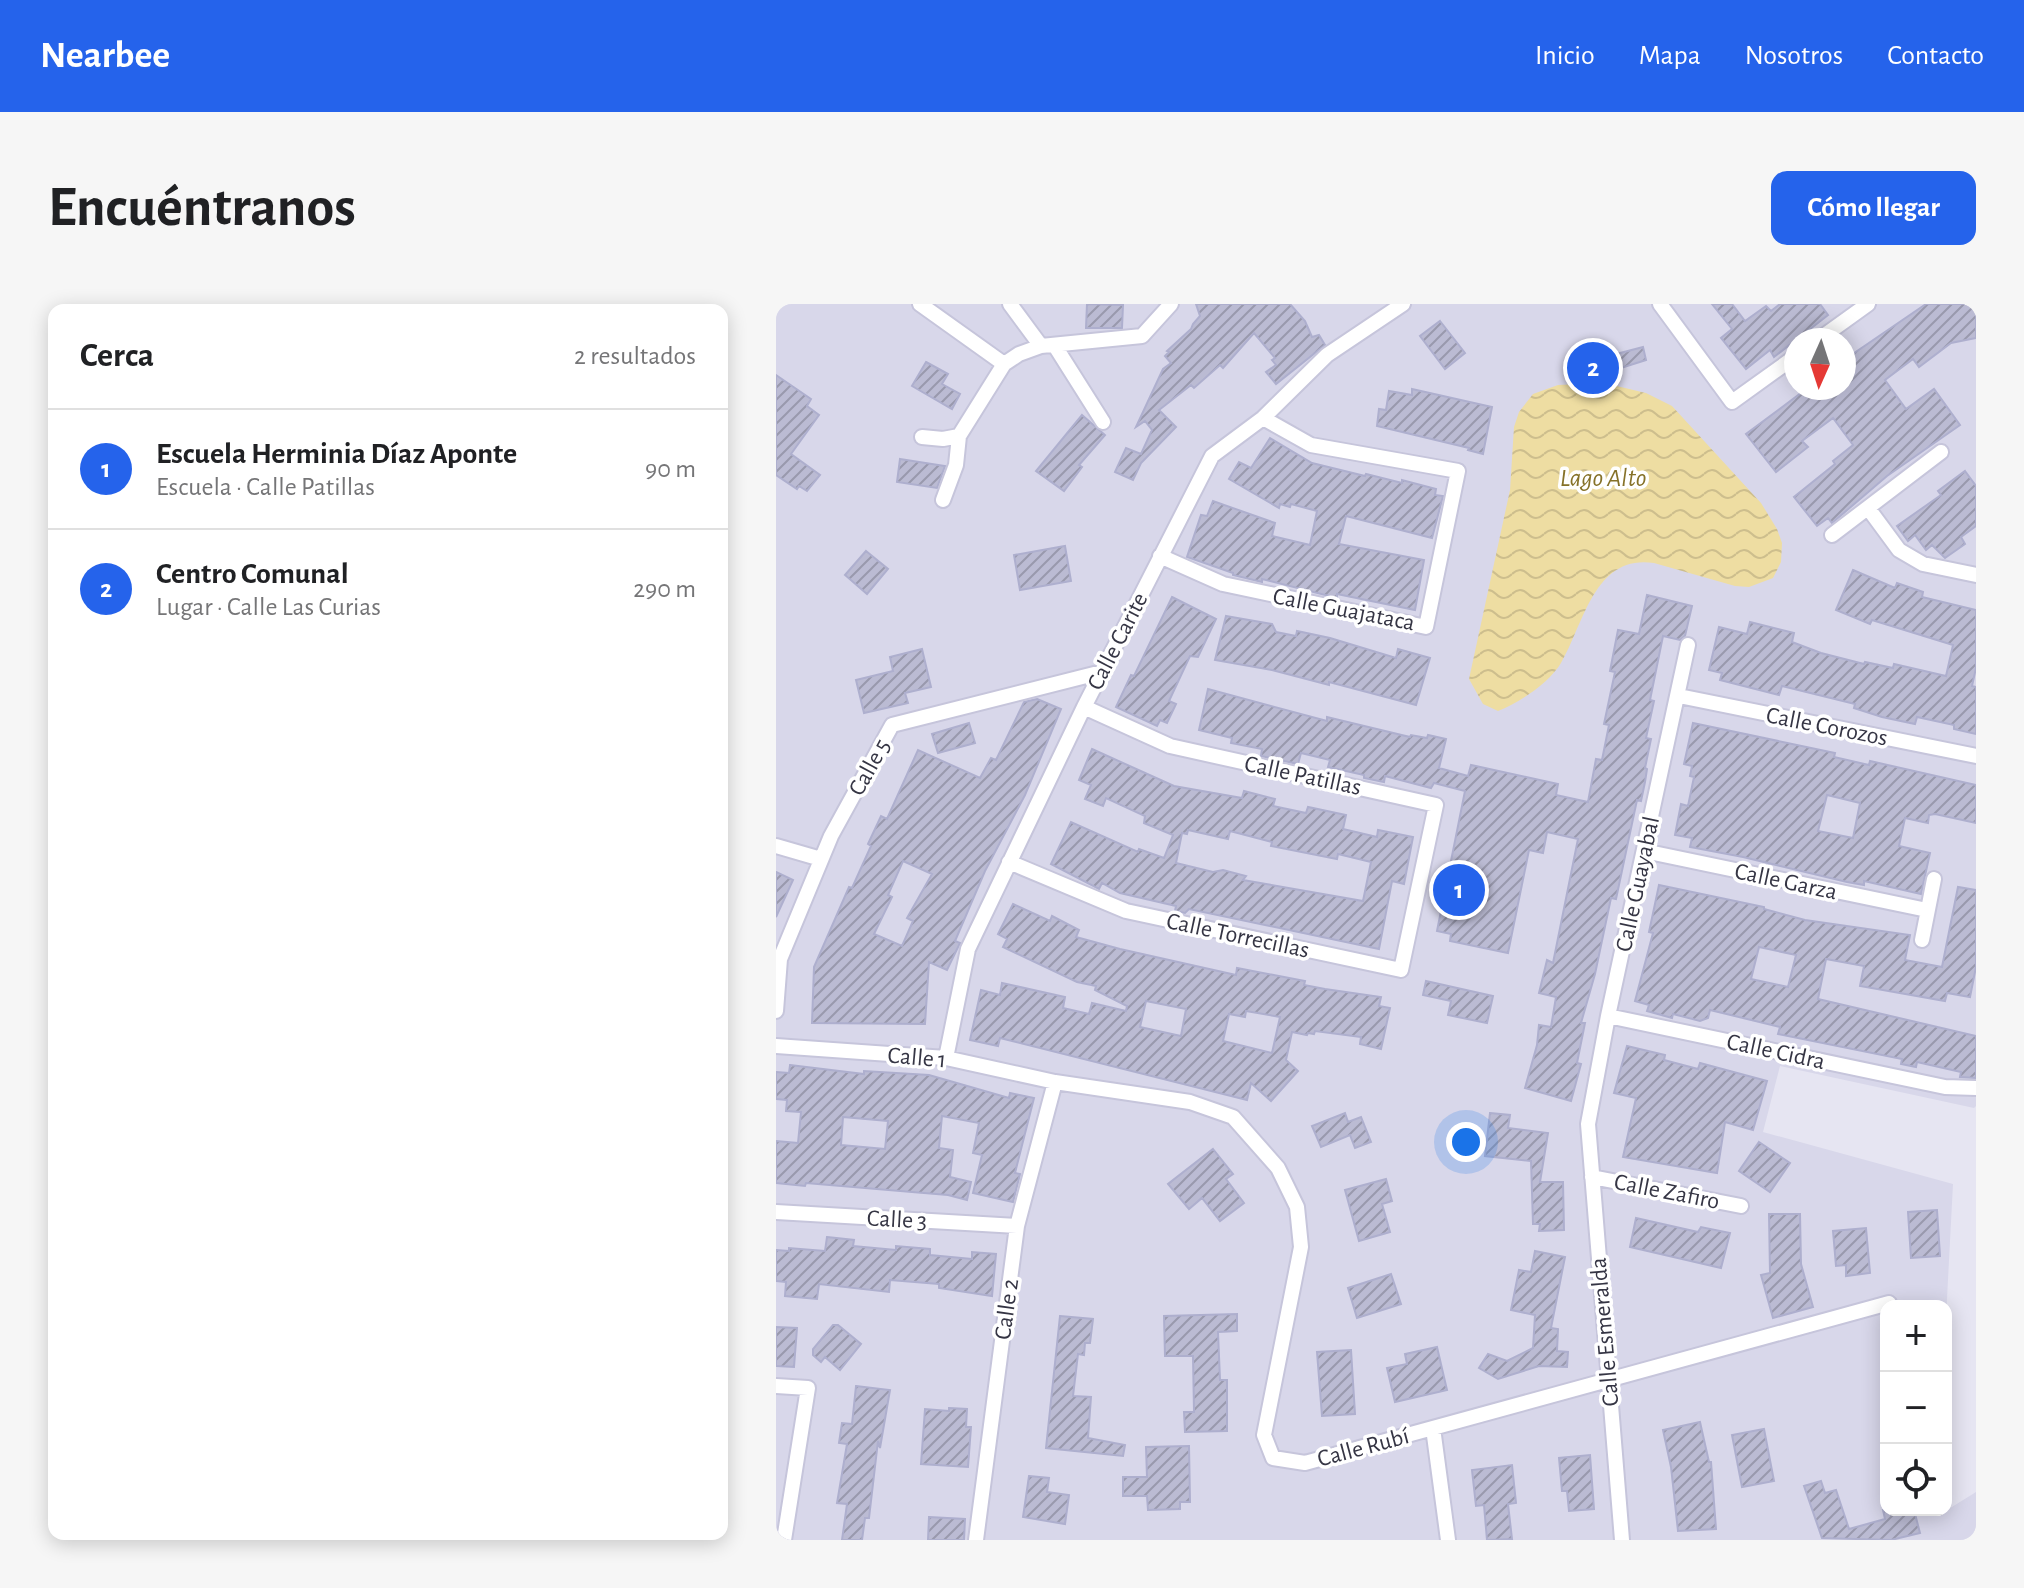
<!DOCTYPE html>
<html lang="es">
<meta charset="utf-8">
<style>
:root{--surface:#fff;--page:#f6f6f6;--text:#202124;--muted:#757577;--line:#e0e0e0;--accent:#2563eb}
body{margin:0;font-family:"Alegreya Sans",sans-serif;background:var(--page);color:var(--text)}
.controls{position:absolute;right:24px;bottom:24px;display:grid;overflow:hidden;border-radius:16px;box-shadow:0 4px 20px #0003}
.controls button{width:72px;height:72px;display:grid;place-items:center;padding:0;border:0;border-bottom:2px solid var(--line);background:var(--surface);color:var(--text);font:40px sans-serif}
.compass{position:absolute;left:1008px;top:24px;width:72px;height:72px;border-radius:50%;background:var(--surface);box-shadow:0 4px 20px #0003;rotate:183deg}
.you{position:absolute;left:690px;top:838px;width:28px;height:28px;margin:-20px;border:6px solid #fff;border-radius:50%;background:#1a73e8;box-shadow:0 0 0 12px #1a73e833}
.badge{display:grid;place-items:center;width:52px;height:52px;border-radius:50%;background:var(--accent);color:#fff;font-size:26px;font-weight:700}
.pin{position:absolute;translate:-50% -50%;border:4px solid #fff;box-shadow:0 2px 8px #0006}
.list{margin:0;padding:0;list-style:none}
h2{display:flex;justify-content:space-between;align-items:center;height:104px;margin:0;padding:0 32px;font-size:34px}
h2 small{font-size:26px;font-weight:400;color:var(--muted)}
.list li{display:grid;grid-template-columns:52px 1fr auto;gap:24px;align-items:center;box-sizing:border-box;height:120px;padding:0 32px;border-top:2px solid var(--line)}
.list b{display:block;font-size:30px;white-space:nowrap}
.list p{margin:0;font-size:26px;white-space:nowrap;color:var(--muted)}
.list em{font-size:26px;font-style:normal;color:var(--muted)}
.icon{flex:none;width:44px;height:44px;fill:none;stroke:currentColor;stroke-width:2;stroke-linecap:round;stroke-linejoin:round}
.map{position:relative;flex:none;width:1200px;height:1236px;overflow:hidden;border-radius:16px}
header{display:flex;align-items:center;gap:48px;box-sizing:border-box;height:112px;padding:0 40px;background:var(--accent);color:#fff}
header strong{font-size:38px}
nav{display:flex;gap:44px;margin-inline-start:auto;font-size:28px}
.intro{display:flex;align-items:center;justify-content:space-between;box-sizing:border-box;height:192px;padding:0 48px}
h1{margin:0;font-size:56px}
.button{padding:20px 36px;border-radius:16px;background:var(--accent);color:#fff;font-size:28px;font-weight:700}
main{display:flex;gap:48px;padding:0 48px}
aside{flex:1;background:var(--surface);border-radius:16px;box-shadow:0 4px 20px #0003}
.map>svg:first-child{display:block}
</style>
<header>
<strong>Nearbee</strong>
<nav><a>Inicio</a><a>Mapa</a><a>Nosotros</a><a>Contacto</a></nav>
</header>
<div class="intro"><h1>Encuéntranos</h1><a class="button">Cómo llegar</a></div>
<main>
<aside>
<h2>Cerca<small>2 resultados</small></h2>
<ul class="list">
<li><span class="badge">1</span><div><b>Escuela Herminia Díaz Aponte</b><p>Escuela · Calle Patillas</p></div><em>90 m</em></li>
<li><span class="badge">2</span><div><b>Centro Comunal</b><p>Lugar · Calle Las Curias</p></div><em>290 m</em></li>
</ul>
</aside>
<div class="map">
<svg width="1200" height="1236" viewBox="0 0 1200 1236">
<defs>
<pattern id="water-waves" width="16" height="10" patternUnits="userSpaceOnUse" patternTransform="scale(2)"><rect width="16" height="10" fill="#eedda2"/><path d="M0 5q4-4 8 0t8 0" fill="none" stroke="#cdbe8d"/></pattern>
<pattern id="building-hatch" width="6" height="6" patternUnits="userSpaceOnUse" patternTransform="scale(2)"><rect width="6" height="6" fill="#bbbbd3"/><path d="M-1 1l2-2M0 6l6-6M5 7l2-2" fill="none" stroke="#9999ad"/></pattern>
</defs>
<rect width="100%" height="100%" fill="#e6e5f2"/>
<path fill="#d8d7ea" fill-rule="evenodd" d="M 0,0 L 1200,0 L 1200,802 L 1198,804 L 1004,762 L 987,828 L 1177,880 L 1170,1014 L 1170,1002 L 1110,1002 L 1110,1206 L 1162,1206 L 1163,1211 L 1200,1188 L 1200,1236 L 0,1236 ZM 1020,36 L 1068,36 L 1068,84 L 1020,84 Z"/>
<path fill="url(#water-waves)" d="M 828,79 L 870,89 L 896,102 L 985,199 L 1001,225 L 1006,239 L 1005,258 L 997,274 L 973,283 L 959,282 L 878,259 C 818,250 808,320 785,359 C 773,379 743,399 722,407 L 707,400 L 693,375 L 734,186 L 738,123 L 743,108 L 757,90 L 782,81 Z"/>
<path fill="url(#building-hatch)" stroke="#aeafce" stroke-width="2" fill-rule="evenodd" d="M 311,0 L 347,1 L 346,24 L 310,24 Z
M 420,0 L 514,0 L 529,17 L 536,33 L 543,31 L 549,41 L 500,80 L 490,68 L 500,61 L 496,56 L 499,54 L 478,29 L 447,64 L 444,61 L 418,84 L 415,81 L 383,106 L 400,123 L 365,159 L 357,176 L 339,168 L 350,144 L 365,150 L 376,126 L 369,117 L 360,123 L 387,65 L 395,59 L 389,52 L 393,48 L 391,47 L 415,25 L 417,20 L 424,12 Z
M 936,0 L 956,0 L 969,17 L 990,2 L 995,7 L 1004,0 L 1044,0 L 1052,11 L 998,53 L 994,46 L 970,65 L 945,34 L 956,25 Z
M 1150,0 L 1200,0 L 1200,34 L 1175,39 L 1143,63 L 1137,55 L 1109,76 L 1130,105 L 1158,85 L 1184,121 L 1111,172 L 1056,219 L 1052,214 L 1041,222 L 1018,193 L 1059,160 L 1057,157 L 1077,141 L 1057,114 L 1026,137 L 1032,143 L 1000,168 L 970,130 L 1029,86 L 1032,90 L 1041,84 L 1068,84 L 1068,56 Z
M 664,17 L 689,49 L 669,65 L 644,32 Z
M 867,43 L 870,56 L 807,76 L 802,60 Z
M 150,58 L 172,70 L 166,80 L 184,90 L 176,105 L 136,82 Z
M 0,71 L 35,95 L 31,102 L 43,111 L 15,150 L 44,171 L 31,187 L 23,182 L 21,185 L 0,171 Z
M 636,85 L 716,103 L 707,150 L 692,146 L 693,144 L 601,122 L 603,105 L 610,106 L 613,87 L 636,91 Z
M 306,111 L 329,131 L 303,161 L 306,163 L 288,187 L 260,167 Z
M 494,134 L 536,159 L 589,172 L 590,170 L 626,179 L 626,176 L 660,185 L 659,191 L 667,192 L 656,234 L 570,212 L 563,240 L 648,256 L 639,306 L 561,290 L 561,294 L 486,275 L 486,278 L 457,271 L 457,269 L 411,253 L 425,211 L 431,212 L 437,197 L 499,219 L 496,232 L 534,241 L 541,207 L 515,200 L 514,203 L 504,200 L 503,204 L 453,175 L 463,158 L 475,164 Z
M 124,155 L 169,162 L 161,184 L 121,178 Z
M 1189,167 L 1200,182 L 1200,222 L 1185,233 L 1189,240 L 1169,254 L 1156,241 L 1150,246 L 1139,231 L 1132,237 L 1121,222 L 1165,191 L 1162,187 Z
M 289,242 L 295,277 L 244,286 L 238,251 Z
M 90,247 L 112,265 L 91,290 L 69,271 Z
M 1077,266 L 1119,284 L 1121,279 L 1147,288 L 1146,293 L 1200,306 L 1200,364 L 1196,382 L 1200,383 L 1200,430 L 1178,425 L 1178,421 L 1141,413 L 1139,420 L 1106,413 L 1078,404 L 1079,400 L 1006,382 L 1003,391 L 944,376 L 946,369 L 933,366 L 943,323 L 971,330 L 974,318 L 1018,329 L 1016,338 L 1045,349 L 1088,360 L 1089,358 L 1117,364 L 1118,360 L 1170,372 L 1177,341 L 1096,316 L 1094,320 L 1060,306 Z
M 871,291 L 916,302 L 909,332 L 904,336 L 887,332 L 874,396 L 878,397 L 870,434 L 875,435 L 869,464 L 871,465 L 869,478 L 865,497 L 861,496 L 840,595 L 835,594 L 819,670 L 805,719 L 809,719 L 801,759 L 805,760 L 795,797 L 749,784 L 761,741 L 763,721 L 775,723 L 780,693 L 763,689 L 771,656 L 777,659 L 802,535 L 771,528 L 767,549 L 753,546 L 732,649 L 674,637 L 675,630 L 661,627 L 689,487 L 658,479 L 655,484 L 609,472 L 608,478 L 588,474 L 588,471 L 552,463 L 554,456 L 525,449 L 522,460 L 485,452 L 486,445 L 455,439 L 456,434 L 423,426 L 432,385 L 551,417 L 551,413 L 634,433 L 635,431 L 651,434 L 652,431 L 670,435 L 663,464 L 692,472 L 695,461 L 782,480 L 780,491 L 812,498 L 820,455 L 826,456 L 833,421 L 828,420 L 839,368 L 834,367 L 842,326 L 863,330 Z
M 396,293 L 440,315 L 422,353 L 414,352 L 393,397 L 400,400 L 391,419 L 384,416 L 381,422 L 340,403 L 355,371 L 358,372 Z
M 450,312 L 496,320 L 500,328 L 520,332 L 521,327 L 554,334 L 620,354 L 622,345 L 654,354 L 640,401 L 553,378 L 553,381 L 496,366 L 439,356 Z
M 146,345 L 155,383 L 129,389 L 132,399 L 88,409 L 80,376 L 117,367 L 114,353 Z
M 261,395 L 285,405 L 249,491 L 209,567 L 179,637 L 184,639 L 171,666 L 153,658 L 149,720 L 36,719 L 38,663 L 73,583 L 76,584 L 95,542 L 92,540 L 105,512 L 111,515 L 142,446 L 204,474 L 215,454 L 220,456 L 248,398 ZM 127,557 L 156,570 L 131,614 L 137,617 L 126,642 L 98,630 L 116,593 L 112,591 Z
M 193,419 L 199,439 L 162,449 L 156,430 Z
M 917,419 L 1059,449 L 1058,453 L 1093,461 L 1094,457 L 1200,481 L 1200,519 L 1159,510 L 1153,511 L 1152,519 L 1129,514 L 1123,542 L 1154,549 L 1145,590 L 1088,577 L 1088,581 L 1071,578 L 967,553 L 914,543 L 916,534 L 899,531 L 905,500 L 912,502 L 918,473 L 914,472 L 916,462 L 908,460 ZM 1051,491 L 1084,499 L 1077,534 L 1042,527 Z
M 316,445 L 398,482 L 466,494 L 468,487 L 499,495 L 497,502 L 530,509 L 532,503 L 570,511 L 567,525 L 601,533 L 602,526 L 637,533 L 628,580 L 616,577 L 603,645 L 413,605 L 409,609 L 399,607 L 400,602 L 344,589 L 326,579 L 323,585 L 275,560 L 295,518 L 362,548 L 363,545 L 388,554 L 397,531 L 368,519 L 369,512 L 330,494 L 327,502 L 309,495 L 315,481 L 303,476 ZM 412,526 L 452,535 L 454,527 L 496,538 L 495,542 L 561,555 L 562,550 L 595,558 L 587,597 L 467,576 L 470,572 L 447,566 L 437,568 L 400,559 L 406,529 L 411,530 Z
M 0,568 L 17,576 L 0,613 Z
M 883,581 L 988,603 L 988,605 L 1029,616 L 1134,631 L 1129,656 L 1166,663 L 1182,583 L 1200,586 L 1200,663 L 1194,693 L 1171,689 L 1169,697 L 1084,682 L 1088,662 L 1050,655 L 1042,695 L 1200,732 L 1200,774 L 1184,773 L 1185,768 L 1141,758 L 1140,763 L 1125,760 L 1126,755 L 1002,730 L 1004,723 L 934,706 L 932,714 L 924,717 L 897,710 L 896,714 L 871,707 L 873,701 L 859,697 L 877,629 L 873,628 ZM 983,643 L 1020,651 L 1012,683 L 975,675 Z
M 237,600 L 274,617 L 276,612 L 303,626 L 300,633 L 344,645 L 460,671 L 461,664 L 529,677 L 528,681 L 549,685 L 605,693 L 603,702 L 614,704 L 605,745 L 584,740 L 585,733 L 539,727 L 538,730 L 532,729 L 531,731 L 516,728 L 510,756 L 522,767 L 495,797 L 475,779 L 471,796 L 224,734 L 222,742 L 194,736 L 205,686 L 224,691 L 226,679 L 289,693 L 287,704 L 313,710 L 316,699 L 350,707 L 351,702 L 319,686 L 320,682 L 301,678 L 227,643 L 231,635 L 222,630 ZM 370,697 L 410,705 L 405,732 L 364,723 ZM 470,707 L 504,713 L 496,749 L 447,737 L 453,710 L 469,713 Z
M 650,677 L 717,692 L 711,719 L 672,711 L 675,697 L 647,691 Z
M 851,742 L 889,751 L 888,756 L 922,765 L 924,759 L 991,777 L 977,826 L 949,818 L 941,869 L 847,853 L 860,794 L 838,789 Z
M 14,761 L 88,770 L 88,767 L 153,771 L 233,794 L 234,789 L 258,794 L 239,869 L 244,870 L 237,898 L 197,889 L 206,851 L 197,849 L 203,819 L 166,812 L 163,844 L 177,846 L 174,873 L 195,878 L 191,896 L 172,891 L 136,888 L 30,879 L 29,882 L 0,879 L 0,837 L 22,839 L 25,808 L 10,807 L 11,796 L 0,795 L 0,768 L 13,769 ZM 67,813 L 112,817 L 109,845 L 65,841 Z
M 569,809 L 572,818 L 585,813 L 595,838 L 579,844 L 574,831 L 545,843 L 536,822 Z
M 714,809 L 734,811 L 732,824 L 772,829 L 764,878 L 787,878 L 788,926 L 763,927 L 764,920 L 757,920 L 755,857 L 709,852 Z
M 983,838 L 1014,859 L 994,888 L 963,867 Z
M 437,845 L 457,870 L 450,875 L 468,899 L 444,917 L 426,894 L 413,905 L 392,880 Z
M 610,875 L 616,897 L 606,900 L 614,928 L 583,937 L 569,886 Z
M 1161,906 L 1164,952 L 1135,954 L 1132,908 Z
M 993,910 L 1024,910 L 1025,960 L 1037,1003 L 997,1014 L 985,971 L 994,969 Z
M 860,914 L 922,928 L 925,923 L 954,929 L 945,964 L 854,943 Z
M 1090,924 L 1094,969 L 1070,972 L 1070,961 L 1060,962 L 1057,927 Z
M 51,933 L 78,936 L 77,942 L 120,946 L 120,942 L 154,945 L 154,951 L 196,955 L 196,948 L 220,950 L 216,992 L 163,984 L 163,980 L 114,976 L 113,988 L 43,980 L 41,995 L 9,992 L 10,978 L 0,977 L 0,946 L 13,947 L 13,944 L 49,947 Z
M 759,947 L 789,953 L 775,1024 L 782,1025 L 781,1047 L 792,1048 L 791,1063 L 763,1062 L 722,1075 L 703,1064 L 712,1050 L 731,1057 L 757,1044 L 759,1011 L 735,1006 L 743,966 L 755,968 Z
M 615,970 L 625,1000 L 581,1014 L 572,984 Z
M 461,1010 L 461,1027 L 442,1028 L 444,1076 L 451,1076 L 451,1127 L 409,1128 L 408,1108 L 418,1108 L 417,1052 L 389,1052 L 388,1012 Z
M 284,1012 L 317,1015 L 314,1039 L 309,1039 L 308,1051 L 302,1050 L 297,1092 L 315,1093 L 312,1134 L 349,1141 L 347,1152 L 270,1144 Z
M 57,1021 L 62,1021 L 85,1040 L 64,1066 L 49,1053 L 45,1058 L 37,1051 L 37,1045 Z
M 0,1023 L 21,1024 L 18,1063 L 0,1062 Z
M 661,1043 L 671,1086 L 619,1098 L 611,1064 L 631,1060 L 629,1050 Z
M 575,1046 L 579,1110 L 546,1112 L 541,1048 Z
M 80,1082 L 114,1086 L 104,1144 L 102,1137 L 93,1214 L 89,1214 L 86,1236 L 66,1236 L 71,1200 L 61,1199 L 71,1140 L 63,1139 L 66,1119 L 76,1120 Z
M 173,1104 L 191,1105 L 190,1123 L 195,1123 L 192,1163 L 145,1160 L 149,1105 L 173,1107 Z
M 924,1118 L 933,1158 L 935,1158 L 940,1225 L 902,1227 L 895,1163 L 887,1126 Z
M 988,1125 L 998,1177 L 966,1183 L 956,1131 Z
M 413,1142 L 414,1198 L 404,1198 L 404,1205 L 372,1206 L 371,1192 L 347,1192 L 347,1173 L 371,1173 L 370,1143 Z
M 814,1151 L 818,1205 L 793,1207 L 791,1187 L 786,1187 L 783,1154 Z
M 736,1161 L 740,1199 L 732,1200 L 736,1235 L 711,1236 L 708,1201 L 700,1202 L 696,1166 Z
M 253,1172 L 273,1174 L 271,1188 L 293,1191 L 289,1220 L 247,1213 Z
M 1045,1177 L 1049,1189 L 1060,1186 L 1073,1225 L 1109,1215 L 1107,1206 L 1138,1206 L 1144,1229 L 1115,1236 L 1046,1234 L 1028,1182 Z
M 153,1213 L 189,1215 L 188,1236 L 152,1236 Z"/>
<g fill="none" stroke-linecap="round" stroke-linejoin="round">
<defs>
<path id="street" d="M 144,0 L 228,60
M 234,0 L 265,42
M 884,0 L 956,98 L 1020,52
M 1042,36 L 1092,0
M 279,42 L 327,118
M 146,133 L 167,135 L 183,132 L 228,60 L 243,50 L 265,42 L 366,32 L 395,0
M 167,196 L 180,161 L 183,132
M 1092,204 L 1123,246 L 1147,260 L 1200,271
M 1056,231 L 1165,148
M 384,252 L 447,280 L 650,323 L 682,167 L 535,141 L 487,114
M 903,392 L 1200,452
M 0,542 L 45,555
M 868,547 L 1151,606
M 233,558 L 350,607 L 625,666 L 660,501 L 394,442 L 308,403
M 1146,636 L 1158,575
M 0,707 L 4,655 L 55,532 L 116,421 L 326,368
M 832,712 L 1169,783 L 1200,784
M 0,742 L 170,754 L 279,778 L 414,798 L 457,813 L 502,864 L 521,903 L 525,943 L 488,1131 L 497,1154 L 529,1159 L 1113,999
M 170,754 L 192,645 L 308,403 L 436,152 L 487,114 L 551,51 L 627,0
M 816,873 L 965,902
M 0,908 L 241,922
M 0,1082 L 32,1084 L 8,1236
M 657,1124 L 672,1236
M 200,1236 L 241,922 L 279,778
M 846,1236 L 812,820 L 832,712 L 912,341"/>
</defs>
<use href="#street" stroke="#c6c5db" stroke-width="18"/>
<use href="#street" stroke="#fff" stroke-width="14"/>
</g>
<g text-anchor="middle" stroke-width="7" stroke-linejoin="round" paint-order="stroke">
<g font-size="24" fill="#353544" stroke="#fff">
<text transform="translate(568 305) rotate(11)" y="8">Calle Guajataca</text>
<text transform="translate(341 337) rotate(-63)" y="8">Calle Carite</text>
<text transform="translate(1051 422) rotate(11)" y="8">Calle Corozos</text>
<text transform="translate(93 463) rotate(-61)" y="8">Calle 5</text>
<text transform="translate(527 471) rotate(12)" y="8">Calle Patillas</text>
<text transform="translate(1010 577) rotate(12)" y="8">Calle Garza</text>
<text transform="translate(861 580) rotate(-78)" y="8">Calle Guayabal</text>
<text transform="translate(462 631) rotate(12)" y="8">Calle Torrecillas</text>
<text transform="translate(1000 747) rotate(12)" y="8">Calle Cidra</text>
<text transform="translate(141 753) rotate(5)" y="8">Calle 1</text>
<text transform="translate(891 887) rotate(11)" y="8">Calle Zafiro</text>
<text transform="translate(121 915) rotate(3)" y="8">Calle 3</text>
<text transform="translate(230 1005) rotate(-82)" y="8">Calle 2</text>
<text transform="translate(828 1028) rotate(-95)" y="8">Calle Esmeralda</text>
<text transform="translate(587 1143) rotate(-15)" y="8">Calle Rubí</text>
</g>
<g font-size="26" font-style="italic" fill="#867229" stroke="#fff">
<text x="827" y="182">Lago Alto</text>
</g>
</g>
</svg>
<div class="controls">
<button>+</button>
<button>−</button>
<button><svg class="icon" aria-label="locate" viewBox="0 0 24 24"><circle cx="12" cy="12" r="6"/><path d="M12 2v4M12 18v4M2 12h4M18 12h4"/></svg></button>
</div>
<svg class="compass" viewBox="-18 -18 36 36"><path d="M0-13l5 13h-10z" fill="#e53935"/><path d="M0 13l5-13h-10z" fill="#757577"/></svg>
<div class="you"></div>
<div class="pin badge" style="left:683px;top:586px">1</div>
<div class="pin badge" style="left:817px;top:64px">2</div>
</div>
</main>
